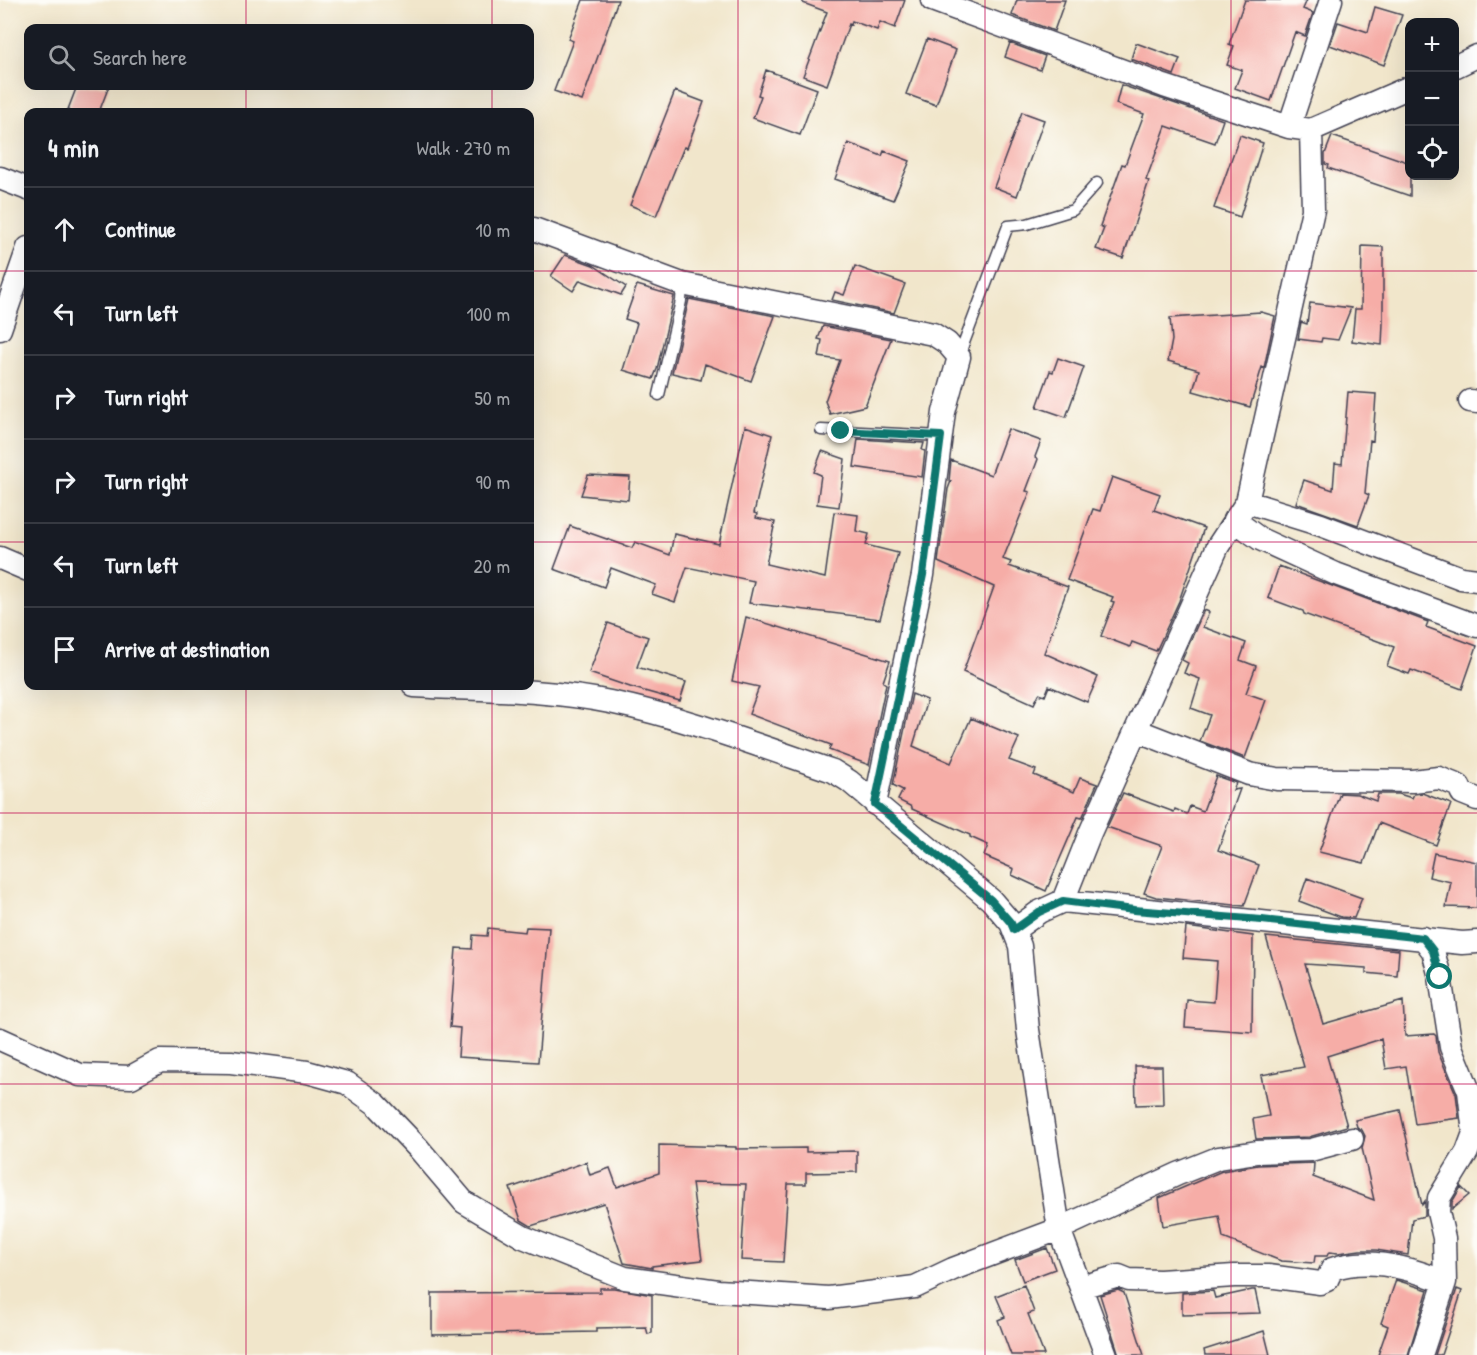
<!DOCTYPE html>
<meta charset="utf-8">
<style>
:root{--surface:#171b24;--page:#242831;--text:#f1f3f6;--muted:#9ea1a6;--line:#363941}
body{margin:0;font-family:"Patrick Hand",sans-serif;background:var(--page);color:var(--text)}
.controls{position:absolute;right:18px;top:18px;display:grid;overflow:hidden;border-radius:12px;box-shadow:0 6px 24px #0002}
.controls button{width:54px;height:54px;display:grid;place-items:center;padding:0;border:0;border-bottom:2px solid var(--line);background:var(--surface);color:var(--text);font:30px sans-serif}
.stop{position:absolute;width:18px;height:18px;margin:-14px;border:4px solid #0f766e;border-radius:50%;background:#fff}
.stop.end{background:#0f766e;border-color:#fff;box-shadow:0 2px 6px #0008}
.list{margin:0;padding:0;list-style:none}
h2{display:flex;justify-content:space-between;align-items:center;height:78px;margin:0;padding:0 24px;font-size:26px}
h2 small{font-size:20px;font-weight:400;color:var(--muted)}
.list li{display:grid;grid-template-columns:39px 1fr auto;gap:18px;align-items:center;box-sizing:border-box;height:84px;padding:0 24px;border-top:2px solid var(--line)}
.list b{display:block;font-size:22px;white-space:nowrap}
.list em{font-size:20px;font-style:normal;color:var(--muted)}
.icon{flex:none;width:33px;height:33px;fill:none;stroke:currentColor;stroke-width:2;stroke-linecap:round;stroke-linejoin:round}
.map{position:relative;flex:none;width:1477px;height:1355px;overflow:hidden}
.search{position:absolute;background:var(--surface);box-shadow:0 6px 24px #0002;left:24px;top:24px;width:510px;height:66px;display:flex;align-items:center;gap:15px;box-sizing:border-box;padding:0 21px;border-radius:12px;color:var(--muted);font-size:22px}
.panel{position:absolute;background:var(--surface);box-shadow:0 6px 24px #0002;left:24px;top:108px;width:510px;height:582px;border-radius:12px}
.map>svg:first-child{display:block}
</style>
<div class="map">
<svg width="1477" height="1355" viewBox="0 0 1477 1355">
<rect width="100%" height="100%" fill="#fdfcf7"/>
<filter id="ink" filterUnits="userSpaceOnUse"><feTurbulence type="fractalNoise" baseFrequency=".0167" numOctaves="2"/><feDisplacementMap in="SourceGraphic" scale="12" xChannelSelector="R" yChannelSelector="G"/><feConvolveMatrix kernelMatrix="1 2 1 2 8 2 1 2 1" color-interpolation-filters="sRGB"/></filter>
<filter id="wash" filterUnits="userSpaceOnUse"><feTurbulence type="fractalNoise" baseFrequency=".008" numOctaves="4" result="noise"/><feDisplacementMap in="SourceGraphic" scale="24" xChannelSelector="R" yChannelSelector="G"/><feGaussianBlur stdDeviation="1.35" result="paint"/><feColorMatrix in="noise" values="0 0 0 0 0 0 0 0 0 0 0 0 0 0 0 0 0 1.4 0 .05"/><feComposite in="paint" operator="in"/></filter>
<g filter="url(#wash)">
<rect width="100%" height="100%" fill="#f1e6cb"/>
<g id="blocks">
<path fill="#f6ada7" d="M 583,0 L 618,0 L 582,101 L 554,91 L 573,41 L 568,39 Z
M 803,0 L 905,0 L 895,28 L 880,22 L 877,30 L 852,21 L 851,25 L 849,24 L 827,85 L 803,76 L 827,12 L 803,3 Z
M 1017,0 L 1065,0 L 1054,31 L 1012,15 Z
M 1245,0 L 1307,0 L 1303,9 L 1313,13 L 1305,36 L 1295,32 L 1271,101 L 1235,88 L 1242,70 L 1227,65 L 1234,46 L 1229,44 Z
M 1375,7 L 1402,15 L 1384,65 L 1330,45 L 1338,22 L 1368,32 Z
M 927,39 L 956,50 L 936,105 L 906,94 Z
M 1010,43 L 1045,56 L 1040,70 L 1005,57 Z
M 1136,43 L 1180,59 L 1174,75 L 1131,59 Z
M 766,70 L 817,89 L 800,135 L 753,118 L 761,96 L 758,95 Z
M 1121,85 L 1223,120 L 1215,143 L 1166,126 L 1146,180 L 1149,181 L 1123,258 L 1096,249 L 1104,228 L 1100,226 L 1122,164 L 1125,165 L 1144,114 L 1116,104 Z
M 77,86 L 109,86 L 99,112 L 67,112 Z
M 675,91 L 704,102 L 687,148 L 684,147 L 656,216 L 630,205 Z
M 1022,112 L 1044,120 L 1017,196 L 994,187 Z
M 1240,135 L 1263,143 L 1240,217 L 1214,208 Z
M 1332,136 L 1410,163 L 1410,196 L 1328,168 L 1329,165 L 1325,164 L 1325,154 Z
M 848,143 L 882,156 L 884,151 L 910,161 L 893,200 L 835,179 Z
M 1362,246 L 1383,247 L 1383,323 L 1382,345 L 1352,341 L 1355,309 L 1361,309 Z
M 565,255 L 593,265 L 626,287 L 621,295 L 580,280 L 573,291 L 551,276 Z
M 855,266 L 905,284 L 894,313 L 832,300 L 835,292 L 844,295 Z
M 637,285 L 674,296 L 657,369 L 653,379 L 623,370 L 637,323 L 625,319 Z
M 689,299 L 775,316 L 751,381 L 705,364 L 701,380 L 672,373 Z
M 1310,303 L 1351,308 L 1338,340 L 1322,338 L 1321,342 L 1298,339 L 1301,322 L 1307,324 Z
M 1261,312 L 1275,316 L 1264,368 L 1262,367 L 1250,407 L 1193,391 L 1199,370 L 1168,361 L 1172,340 L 1170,318 Z
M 823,326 L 891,339 L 865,406 L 830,414 L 825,401 L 840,360 L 819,357 L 822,340 L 818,339 Z
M 1058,358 L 1084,367 L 1066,417 L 1037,407 L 1050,371 L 1053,372 Z
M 1348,392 L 1376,394 L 1373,441 L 1370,440 L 1365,493 L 1369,495 L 1358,525 L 1296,503 L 1304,480 L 1333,490 L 1335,463 L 1342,464 Z
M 745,426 L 772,435 L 754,513 L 757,514 L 756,518 L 775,522 L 766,564 L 825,578 L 834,512 L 858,515 L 856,531 L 869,534 L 866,545 L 898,553 L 880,619 L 749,603 L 754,581 L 687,567 L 675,602 L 652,594 L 656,585 L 611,568 L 604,587 L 554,569 L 570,526 L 632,548 L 635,542 L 670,555 L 674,534 L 719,544 Z
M 1008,429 L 1041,441 L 1035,457 L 1038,459 L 1026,491 L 1030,492 L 1003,559 L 1011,562 L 1009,566 L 1068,587 L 1044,653 L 1098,677 L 1087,702 L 1049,686 L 1045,696 L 1039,694 L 1034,704 L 963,672 L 994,587 L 938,562 L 948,489 L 951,481 L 949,481 L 951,460 L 991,475 Z
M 858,439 L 924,443 L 922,450 L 925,451 L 922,477 L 854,467 Z
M 822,451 L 845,459 L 839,507 L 817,504 L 821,475 L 814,472 Z
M 588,475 L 630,477 L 628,500 L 581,495 Z
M 1112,477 L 1160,494 L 1154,510 L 1204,528 L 1179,601 L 1156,651 L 1132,642 L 1130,647 L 1101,636 L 1114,602 L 1111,601 L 1113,597 L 1067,580 L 1093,509 L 1100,511 Z
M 1279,566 L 1428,622 L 1426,627 L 1477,646 L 1462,689 L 1411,670 L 1409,674 L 1387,666 L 1394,647 L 1304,614 L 1303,611 L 1268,598 Z
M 1204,610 L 1209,612 L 1203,627 L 1246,643 L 1240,660 L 1256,666 L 1246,693 L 1266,700 L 1245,758 L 1200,741 L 1210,715 L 1191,708 L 1200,679 L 1184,673 L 1188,663 L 1182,660 Z
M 746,617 L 890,661 L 883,682 L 886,684 L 869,765 L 829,750 L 831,745 L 749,714 L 759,687 L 732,681 Z
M 608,623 L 648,637 L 637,667 L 686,682 L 680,701 L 630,687 L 589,673 Z
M 912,694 L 927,700 L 913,746 L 951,763 L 971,718 L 1019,738 L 1009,760 L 1036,770 L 1034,775 L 1074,792 L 1080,778 L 1097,784 L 1082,818 L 1078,817 L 1046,891 L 1012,875 L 1014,869 L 984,856 L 988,845 L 970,837 L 970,835 L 912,809 L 912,807 L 898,800 L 903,790 L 893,785 Z
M 1216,776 L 1236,783 L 1233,790 L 1240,789 L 1218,850 L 1259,865 L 1244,906 L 1156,897 L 1144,893 L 1162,846 L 1107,827 L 1123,793 L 1174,812 L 1175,809 L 1187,814 L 1190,806 L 1203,811 Z
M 1340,793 L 1357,794 L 1376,801 L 1378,794 L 1399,794 L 1412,798 L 1414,794 L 1422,793 L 1451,804 L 1436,845 L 1379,823 L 1364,863 L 1319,852 Z
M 1434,853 L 1477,862 L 1477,908 L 1446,907 L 1451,882 L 1429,877 Z
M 1307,878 L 1362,898 L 1354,918 L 1341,917 L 1299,901 Z
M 526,927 L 549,928 L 538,1062 L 458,1057 L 460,1028 L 450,1027 L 456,948 L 472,949 L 473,935 L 487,936 L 488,928 L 525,932 Z
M 1186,927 L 1253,936 L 1252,1032 L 1185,1027 L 1187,1000 L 1214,1002 L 1217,961 L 1183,958 Z
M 1266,937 L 1399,950 L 1397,976 L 1366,973 L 1366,968 L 1305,964 L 1323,1024 L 1403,1001 L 1405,1036 L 1434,1034 L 1436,1036 L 1438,1052 L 1456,1094 L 1459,1118 L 1415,1124 L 1406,1066 L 1386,1069 L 1381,1039 L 1327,1056 L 1347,1126 L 1309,1137 L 1256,1139 L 1253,1119 L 1269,1116 L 1261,1075 L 1304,1067 Z
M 1135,1066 L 1162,1066 L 1163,1104 L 1136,1105 Z
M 1400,1110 L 1422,1205 L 1425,1201 L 1425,1216 L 1412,1219 L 1408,1255 L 1376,1250 L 1360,1250 L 1338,1253 L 1329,1252 L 1327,1256 L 1315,1256 L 1314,1263 L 1281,1261 L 1223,1238 L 1219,1216 L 1163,1226 L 1159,1198 L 1222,1171 L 1258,1165 L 1314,1163 L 1313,1177 L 1374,1200 L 1362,1148 L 1365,1136 L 1362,1130 L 1357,1127 L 1355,1120 Z
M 659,1145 L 736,1147 L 736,1149 L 806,1148 L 806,1152 L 857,1151 L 857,1172 L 806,1173 L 806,1184 L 788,1184 L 783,1262 L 741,1260 L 746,1184 L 692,1183 L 702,1260 L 652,1266 L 652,1268 L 624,1263 L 604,1203 L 531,1226 L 521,1220 L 510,1188 L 586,1162 L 590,1175 L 610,1168 L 617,1187 L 659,1173 Z
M 1461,1187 L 1469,1195 L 1452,1209 L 1452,1202 Z
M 1047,1248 L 1055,1269 L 1023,1281 L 1015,1260 Z
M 1396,1280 L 1428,1290 L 1408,1355 L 1378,1355 L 1388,1326 L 1381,1323 Z
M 1024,1285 L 1034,1312 L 1028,1314 L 1044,1355 L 1011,1355 L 998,1320 L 1005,1317 L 996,1296 Z
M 600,1288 L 614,1288 L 652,1295 L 652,1333 L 648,1334 L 646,1327 L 596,1328 L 596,1332 L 432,1335 L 432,1293 L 600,1292 Z
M 1457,1289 L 1462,1291 L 1449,1331 L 1441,1355 L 1435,1355 Z
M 1118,1290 L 1124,1293 L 1144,1355 L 1119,1355 L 1100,1295 Z
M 1252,1290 L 1255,1290 L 1260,1313 L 1182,1315 L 1182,1293 L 1213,1291 L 1215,1298 Z
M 1264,1331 L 1270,1355 L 1205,1355 L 1204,1350 Z"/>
</g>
</g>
<g filter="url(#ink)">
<use href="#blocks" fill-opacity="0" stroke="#413f51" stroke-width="1.5"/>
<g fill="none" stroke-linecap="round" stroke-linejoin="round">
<defs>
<path id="service" d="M 959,356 L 1008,226 L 1027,224 L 1073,210 L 1097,183
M 659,395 L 681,301 L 682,284
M 821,430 L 941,436"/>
<path id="minor" d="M 932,0 L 1164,86 L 1289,127 L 1311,130 L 1410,87
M 1454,67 L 1477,56
M 1289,127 L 1331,0
M 0,178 L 28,189
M 530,230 L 534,229 L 682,284 L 933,334 L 947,343 L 959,357 L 944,412 L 923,575 L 875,804
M 0,329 L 28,248
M 1470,401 L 1477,402
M 1247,502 L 1321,525 L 1461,578 L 1477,580
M 1234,520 L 1260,539 L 1336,574 L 1477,626
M 0,558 L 28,570
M 414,686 C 477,690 549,689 610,702 C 686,718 760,746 833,771 L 849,781 L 991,900 L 1011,923 L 1020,946 L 1028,1030 L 1059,1229 L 1106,1355
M 1136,730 L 1249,774 L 1277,779 L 1412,781 L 1439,778 L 1459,786 L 1462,793 L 1477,799
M 1063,901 L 1090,833 L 1218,546 L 1247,502 L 1313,210 L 1311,130
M 1014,930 L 1039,912 L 1063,901 L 1462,943 L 1477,942
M 0,1039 L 80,1075 L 131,1077 L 160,1061 L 231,1062 L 307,1072 L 347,1083 L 376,1104 L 419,1149 L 464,1202 L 523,1237 L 625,1278 L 718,1291 L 829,1298 L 915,1287 L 953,1269 L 1059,1229 L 1178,1174 L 1218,1158 L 1257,1152 L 1311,1150 L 1352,1139
M 1081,1287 L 1119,1276 L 1129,1280 L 1160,1281 L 1234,1276 L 1268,1276 L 1320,1283 L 1327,1280 L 1332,1269 C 1368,1256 1411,1268 1445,1282
M 1421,1355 L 1445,1282 L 1444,1238 L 1438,1212 L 1439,1198 L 1467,1152 L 1474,1133 L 1469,1091 L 1451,1047 L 1440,977 L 1433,951 L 1423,938"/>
</defs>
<use href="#service" stroke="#413f51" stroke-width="13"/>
<use href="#minor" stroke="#413f51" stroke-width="25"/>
<use href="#service" stroke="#fff" stroke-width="10"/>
<use href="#minor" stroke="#fff" stroke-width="22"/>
</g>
</g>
<g fill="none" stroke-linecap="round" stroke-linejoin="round" filter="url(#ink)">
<path stroke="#0f766e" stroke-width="8" d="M 841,431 L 941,436 L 923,575 L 875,804 L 991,900 L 1011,923 L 1014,930 L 1039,912 L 1063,901 L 1134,910 L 1262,920 L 1423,938 L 1433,951 L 1440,977"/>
</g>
<path fill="none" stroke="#c2185b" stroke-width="1.5" stroke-opacity="0.55" d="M 246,0 L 246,28M 492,0 L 492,28M 738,0 L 738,1355M 985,0 L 985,1355M 1231,0 L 1231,1355M 246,86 L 246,112M 492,86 L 492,112M 0,271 L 28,271M 530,271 L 1477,271M 0,542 L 28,542M 530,542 L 1477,542M 246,686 L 246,1355M 492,686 L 492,1355M 0,813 L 1477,813M 0,1084 L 1477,1084"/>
</svg>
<div class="controls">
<button>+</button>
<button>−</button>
<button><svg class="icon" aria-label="locate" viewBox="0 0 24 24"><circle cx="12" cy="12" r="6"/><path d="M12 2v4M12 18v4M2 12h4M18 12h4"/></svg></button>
</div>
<div class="stop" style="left:1440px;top:977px"></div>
<div class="stop end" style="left:841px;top:431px"></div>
<div class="search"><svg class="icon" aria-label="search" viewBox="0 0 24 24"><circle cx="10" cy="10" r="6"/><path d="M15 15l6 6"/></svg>Search here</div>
<section class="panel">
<h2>4 min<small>Walk · 270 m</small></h2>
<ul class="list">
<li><svg class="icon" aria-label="ahead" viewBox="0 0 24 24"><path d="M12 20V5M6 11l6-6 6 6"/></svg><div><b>Continue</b></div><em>10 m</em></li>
<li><svg class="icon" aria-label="left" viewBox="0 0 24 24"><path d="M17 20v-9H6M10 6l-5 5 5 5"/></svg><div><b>Turn left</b></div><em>100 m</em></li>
<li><svg class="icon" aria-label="right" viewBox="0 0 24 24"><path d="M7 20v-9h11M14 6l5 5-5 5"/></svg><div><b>Turn right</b></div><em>50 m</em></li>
<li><svg class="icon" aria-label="right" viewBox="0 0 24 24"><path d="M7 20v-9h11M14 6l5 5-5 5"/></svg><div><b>Turn right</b></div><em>90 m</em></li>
<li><svg class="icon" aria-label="left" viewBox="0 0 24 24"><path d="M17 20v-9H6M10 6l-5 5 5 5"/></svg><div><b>Turn left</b></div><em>20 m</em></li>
<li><svg class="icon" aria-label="arrive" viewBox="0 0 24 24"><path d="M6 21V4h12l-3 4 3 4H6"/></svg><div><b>Arrive at destination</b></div></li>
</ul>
</section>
</div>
